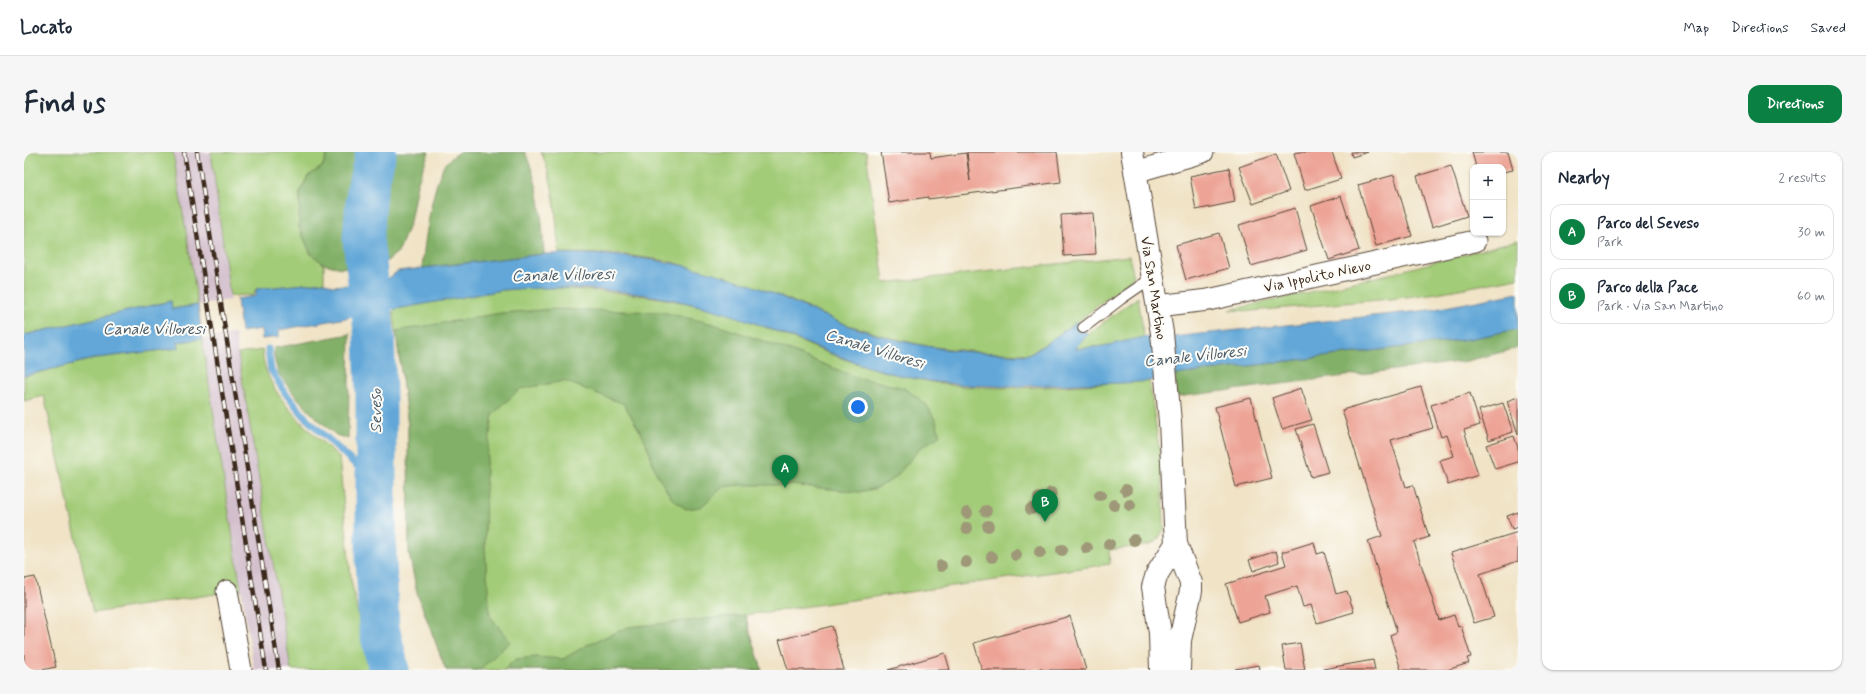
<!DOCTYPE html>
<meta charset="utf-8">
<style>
:root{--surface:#fff;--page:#f6f6f7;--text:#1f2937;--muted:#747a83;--line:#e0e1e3;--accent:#0b8043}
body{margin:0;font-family:Mynerve,sans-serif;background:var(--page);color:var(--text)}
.controls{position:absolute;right:12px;top:12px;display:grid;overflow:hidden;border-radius:8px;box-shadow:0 1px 3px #0004}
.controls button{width:36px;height:36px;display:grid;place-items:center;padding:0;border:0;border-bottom:1px solid var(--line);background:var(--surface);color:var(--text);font:20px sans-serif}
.you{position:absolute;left:834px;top:255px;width:14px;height:14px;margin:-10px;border:3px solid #fff;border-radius:50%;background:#1a73e8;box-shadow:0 0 0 6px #1a73e833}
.badge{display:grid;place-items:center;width:26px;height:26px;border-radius:50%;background:var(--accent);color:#fff;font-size:13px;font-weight:700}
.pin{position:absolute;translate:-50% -33px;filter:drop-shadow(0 1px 2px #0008)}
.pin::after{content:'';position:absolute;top:21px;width:14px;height:12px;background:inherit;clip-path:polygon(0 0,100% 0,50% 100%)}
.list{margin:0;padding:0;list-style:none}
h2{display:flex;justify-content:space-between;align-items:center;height:52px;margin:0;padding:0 16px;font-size:17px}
h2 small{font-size:13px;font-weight:400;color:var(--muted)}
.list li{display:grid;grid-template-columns:26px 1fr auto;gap:12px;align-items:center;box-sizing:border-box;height:56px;margin:0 8px 8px;padding:0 8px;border:1px solid var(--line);border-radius:12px}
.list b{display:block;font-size:15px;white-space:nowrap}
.list p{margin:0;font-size:13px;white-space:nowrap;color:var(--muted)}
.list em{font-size:13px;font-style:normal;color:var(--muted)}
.map{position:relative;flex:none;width:1494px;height:518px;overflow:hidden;border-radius:12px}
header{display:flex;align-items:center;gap:24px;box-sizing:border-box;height:56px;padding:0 20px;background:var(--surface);border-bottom:1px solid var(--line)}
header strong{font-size:19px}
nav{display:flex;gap:22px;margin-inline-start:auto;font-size:14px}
.intro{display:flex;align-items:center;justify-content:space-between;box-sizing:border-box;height:96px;padding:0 24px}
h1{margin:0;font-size:28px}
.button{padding:10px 18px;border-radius:12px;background:var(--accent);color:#fff;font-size:14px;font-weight:700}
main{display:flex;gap:24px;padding:0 24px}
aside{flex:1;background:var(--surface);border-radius:12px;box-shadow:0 1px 3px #0004}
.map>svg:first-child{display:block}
</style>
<header>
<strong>Locato</strong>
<nav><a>Map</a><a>Directions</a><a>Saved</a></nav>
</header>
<div class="intro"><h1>Find us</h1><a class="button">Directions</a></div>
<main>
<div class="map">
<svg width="1494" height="518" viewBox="0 0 1494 518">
<rect width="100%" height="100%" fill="#fdfcf7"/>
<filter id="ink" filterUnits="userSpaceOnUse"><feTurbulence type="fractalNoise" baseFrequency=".025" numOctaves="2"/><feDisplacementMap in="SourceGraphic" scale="8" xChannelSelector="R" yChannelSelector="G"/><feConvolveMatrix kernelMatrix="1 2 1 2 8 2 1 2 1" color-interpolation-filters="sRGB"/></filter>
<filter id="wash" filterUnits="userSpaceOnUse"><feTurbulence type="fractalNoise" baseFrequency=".012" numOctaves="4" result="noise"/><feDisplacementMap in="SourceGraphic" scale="16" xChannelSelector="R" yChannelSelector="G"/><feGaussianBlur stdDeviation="0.9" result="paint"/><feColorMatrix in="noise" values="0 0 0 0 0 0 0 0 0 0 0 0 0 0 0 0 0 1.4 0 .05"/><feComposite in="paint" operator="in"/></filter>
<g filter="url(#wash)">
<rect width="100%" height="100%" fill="#f0e3c6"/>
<path fill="#d1bdcb" d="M 149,0 L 187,0 L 206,148 L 174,153 Z
M 211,181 L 214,202 L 267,518 L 230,518 L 178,187 Z"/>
<path fill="#a3cc78" stroke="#6f7b4b" d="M 0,0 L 149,0 L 174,153 L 148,157 L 147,149 L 0,183 Z
M 187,0 L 304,0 L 298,15 L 284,24 L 276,41 L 275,75 L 287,102 L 300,112 L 300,130 L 232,137 L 230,143 L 206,144 Z
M 517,0 L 842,0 L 860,131 L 1105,104 L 1110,125 L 1053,170 L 1006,202 L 954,200 L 902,194 L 863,185 L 815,170 L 764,147 L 713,128 L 644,109 L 594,102 L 535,101 C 532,67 531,31 517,0 Z
M 1494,88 L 1494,126 L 1413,141 L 1367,147 L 1227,159 L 1206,158 L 1361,123 Z
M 514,135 C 577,139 637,142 698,160 C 757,177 811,210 872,222 C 890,226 909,231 928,233 C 990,240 1062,232 1125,229 L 1138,315 L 1140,377 L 1134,388 L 1126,393 L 1085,398 L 1086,412 L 721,463 L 738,518 L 422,518 L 393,441 L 385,400 L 384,273 L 369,157 L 479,138 Z
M 1114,145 L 1120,185 L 1080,194 L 1049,197 L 1064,182 Z
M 178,187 L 217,438 L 69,461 L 20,244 L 0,249 L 0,224 L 73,206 L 154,196 L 154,190 Z
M 238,198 C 241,243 284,277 315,305 L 327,426 L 334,464 L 351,518 L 267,518 L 214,202 Z"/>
<path fill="#82b068" stroke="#5e6d43" d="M 304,0 L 405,0 L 393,32 L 386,70 L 375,99 L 363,109 L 317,116 L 300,112 L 287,102 L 275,75 L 276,41 L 284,24 L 298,15 Z
M 435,0 L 501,0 C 516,35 518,65 520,102 L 398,116 C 401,87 407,41 419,15 C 422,9 430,4 435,0 Z
M 530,157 L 638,160 L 690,172 L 759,196 L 832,225 L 880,236 L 902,252 L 912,269 L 916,284 L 897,295 L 870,327 L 853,336 L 835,340 L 766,333 L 716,333 L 699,335 L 677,355 L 662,357 L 648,347 L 632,321 L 621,288 L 600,252 L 540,229 L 496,237 L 469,262 L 462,312 L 461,396 L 466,464 L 486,490 L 455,518 L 422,518 L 393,441 L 385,400 L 384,273 L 372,179 L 477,161 Z
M 1494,177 L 1494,196 L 1443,209 L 1152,245 L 1151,223 L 1445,187 Z
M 326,182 L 324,287 L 312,283 L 287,261 L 269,241 L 254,221 L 250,204 L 250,196 Z
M 721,463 L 738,518 L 480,518 L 492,507 L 512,505 L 539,507 L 563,493 L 604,475 Z"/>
<path fill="#62a7d8" stroke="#4e687b" d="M 520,102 C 587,100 649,107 713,128 C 748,139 780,156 813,169 C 857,187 919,200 966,201 C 978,201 994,204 1006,202 C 1012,200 1045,175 1053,170 L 1064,182 L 1050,197 L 1080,194 L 1120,185 L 1138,186 L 1406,158 L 1494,141 L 1494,177 L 1445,187 L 1151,223 C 1142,225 1133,228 1124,229 C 1100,232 1076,231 1052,232 C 989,235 931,237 870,222 C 810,207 756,177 698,160 C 628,139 552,132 479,138 L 255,178 L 255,185 L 238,187 L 237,177 L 217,180 L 213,147 L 232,144 L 232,137 L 300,130 L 309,134 L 320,133 L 365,126 L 374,119 Z
M 147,149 L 148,157 L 174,153 L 178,187 L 154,190 L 155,196 L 73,206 L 0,224 L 0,183 Z"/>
<path fill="#f0e3c6" d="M 365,124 L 365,126 L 320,133 L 320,131 Z
M 369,157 L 370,159 L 325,167 L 325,165 Z"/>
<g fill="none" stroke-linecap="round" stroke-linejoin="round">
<path stroke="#62a7d8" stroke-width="7" d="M 244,197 L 247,218 L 262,242 L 282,266 L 352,332"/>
<path stroke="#62a7d8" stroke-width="41" d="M 352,0 L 343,38 L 339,87 L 350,179 L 352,245 L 352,407 L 355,476 L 365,518"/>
</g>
<g id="blocks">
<path fill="#eda496" d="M 857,0 L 906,0 L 907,6 L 942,1 L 946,29 L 943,0 L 1033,0 L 1037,30 L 904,47 L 904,45 L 865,51 Z
M 1274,0 L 1308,0 L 1317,27 L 1281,38 L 1270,1 Z
M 1327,0 L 1344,0 L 1328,5 Z
M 1448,0 L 1484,0 L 1489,18 L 1479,20 L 1479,15 L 1452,15 Z
M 1252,2 L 1265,39 L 1229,52 L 1215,15 Z
M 1427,14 L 1443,64 L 1408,75 L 1393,24 Z
M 1205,16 L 1211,50 L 1172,58 L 1166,24 Z
M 1370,23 L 1388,84 L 1352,94 L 1334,33 Z
M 1317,44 L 1335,98 L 1305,108 L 1287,54 Z
M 1271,56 L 1283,98 L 1227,114 L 1215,73 Z
M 1069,61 L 1072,102 L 1040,104 L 1037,63 Z
M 1195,81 L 1205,116 L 1162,128 L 1152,93 Z
M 1397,235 L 1409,276 L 1367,288 L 1382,335 L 1389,333 L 1405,385 L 1390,390 L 1415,468 L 1430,463 L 1434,475 L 1437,474 L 1447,505 L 1443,506 L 1445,511 L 1423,518 L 1377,518 L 1366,483 L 1373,480 L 1344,389 L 1358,384 L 1318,258 Z
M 1277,236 L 1288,268 L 1258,277 L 1248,246 Z
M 1446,241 L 1456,273 L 1440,278 L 1454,323 L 1424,333 L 1416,308 L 1430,304 L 1423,283 L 1417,285 L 1407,253 Z
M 1494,245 L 1494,283 L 1483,249 Z
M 1227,246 L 1248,326 L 1212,335 L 1191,255 Z
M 1479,251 L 1489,280 L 1465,288 L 1455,258 Z
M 1289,272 L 1304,320 L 1287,325 L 1272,277 Z
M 1490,284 L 1494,296 L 1494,310 L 1471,317 L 1462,293 Z
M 1494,360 L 1494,375 L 1488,377 L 1483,364 Z
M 1494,380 L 1494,409 L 1456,422 L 1470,465 L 1450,471 L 1427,401 Z
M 1290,390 L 1293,402 L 1300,400 L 1312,442 L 1323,439 L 1330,460 L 1293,471 L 1287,453 L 1279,455 L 1273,434 L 1241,444 L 1246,460 L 1214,470 L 1202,432 L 1262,413 L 1258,400 Z
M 1252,399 L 1255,410 L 1229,419 L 1225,408 Z
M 11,425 L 32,515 L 17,518 L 0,518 L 0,427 Z
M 1046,464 L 1062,518 L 1018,518 L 1017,516 L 1009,518 L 958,518 L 950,491 Z
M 808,474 L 820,518 L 764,518 L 755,488 Z
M 1276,491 L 1281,518 L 1262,518 L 1258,494 Z
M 921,501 L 926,518 L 864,518 Z
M 1349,508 L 1351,518 L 1299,518 L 1299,517 Z
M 1235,513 L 1236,518 L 1211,518 L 1211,517 Z"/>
</g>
</g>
<g filter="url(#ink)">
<use href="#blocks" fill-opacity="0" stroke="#564637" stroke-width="1"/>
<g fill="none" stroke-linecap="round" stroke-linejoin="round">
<defs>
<path id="service" d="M 1059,176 L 1097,147 L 1129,125"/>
<path id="minor" d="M 1111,20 L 1179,0
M 1134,154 L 1184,148 L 1451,89
M 203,439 L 217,518"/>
<path id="tertiary" d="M 1108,0 L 1138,181 L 1146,270 L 1152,392 L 1167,431 L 1167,439 L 1156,488 L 1155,518
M 1137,518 L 1136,481 L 1129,435 L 1133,422 L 1152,392"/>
</defs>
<use href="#service" stroke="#564637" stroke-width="12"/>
<use href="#minor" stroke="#564637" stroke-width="23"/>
<use href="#tertiary" stroke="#564637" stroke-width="24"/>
<use href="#service" stroke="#fff" stroke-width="10"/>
<use href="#minor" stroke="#fff" stroke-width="21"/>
<use href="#tertiary" stroke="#fff" stroke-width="22"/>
<defs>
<path id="rail" d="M 160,0 L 242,518
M 173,0 L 255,518"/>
</defs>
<use href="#rail" stroke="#3b2a1e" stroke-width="4.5"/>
<use href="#rail" stroke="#fdfcf7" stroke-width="3" stroke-dasharray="9" stroke-linecap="butt"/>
</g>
<g fill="#9e9878">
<circle cx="1102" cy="338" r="6"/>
<circle cx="1027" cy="341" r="6"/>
<circle cx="1076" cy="343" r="6"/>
<circle cx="1015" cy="346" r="6"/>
<circle cx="1090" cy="353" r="6"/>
<circle cx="1106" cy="353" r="6"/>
<circle cx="1007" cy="357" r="6"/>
<circle cx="962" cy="359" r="6"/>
<circle cx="943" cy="361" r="6"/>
<circle cx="964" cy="374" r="6"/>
<circle cx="943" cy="376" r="6"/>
<circle cx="1110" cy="388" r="6"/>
<circle cx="1085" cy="392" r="6"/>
<circle cx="1063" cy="396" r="6"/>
<circle cx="1038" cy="398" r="6"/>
<circle cx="1016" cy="400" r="6"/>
<circle cx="992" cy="403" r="6"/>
<circle cx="968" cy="405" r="6"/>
<circle cx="942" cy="410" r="6"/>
<circle cx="917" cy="414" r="6"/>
</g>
</g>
<g text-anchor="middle" stroke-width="4" stroke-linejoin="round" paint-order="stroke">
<g font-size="15" fill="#3b2a1e" stroke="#fdfcf7">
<text transform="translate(1293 124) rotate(-12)" y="5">Via Ippolito Nievo</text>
<text transform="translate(1130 136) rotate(81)" y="5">Via San Martino</text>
</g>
<g font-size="16" font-style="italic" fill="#4b5c68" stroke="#fdfcf7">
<text transform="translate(539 122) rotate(-1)" y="6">Canale Villoresi</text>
<text x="130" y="182">Canale Villoresi</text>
<text transform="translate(851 196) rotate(17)" y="6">Canale Villoresi</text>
<text transform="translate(1171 203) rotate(-6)" y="6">Canale Villoresi</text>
<text transform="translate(351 259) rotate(-90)" y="6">Seveso</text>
</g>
</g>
</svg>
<div class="controls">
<button>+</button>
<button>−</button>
</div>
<div class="you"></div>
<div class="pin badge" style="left:761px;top:336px">A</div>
<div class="pin badge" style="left:1021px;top:370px">B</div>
</div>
<aside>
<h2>Nearby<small>2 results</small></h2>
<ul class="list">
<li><span class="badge">A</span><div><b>Parco del Seveso</b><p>Park</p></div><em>30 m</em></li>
<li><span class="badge">B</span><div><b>Parco della Pace</b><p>Park · Via San Martino</p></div><em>60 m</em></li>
</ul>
</aside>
</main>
